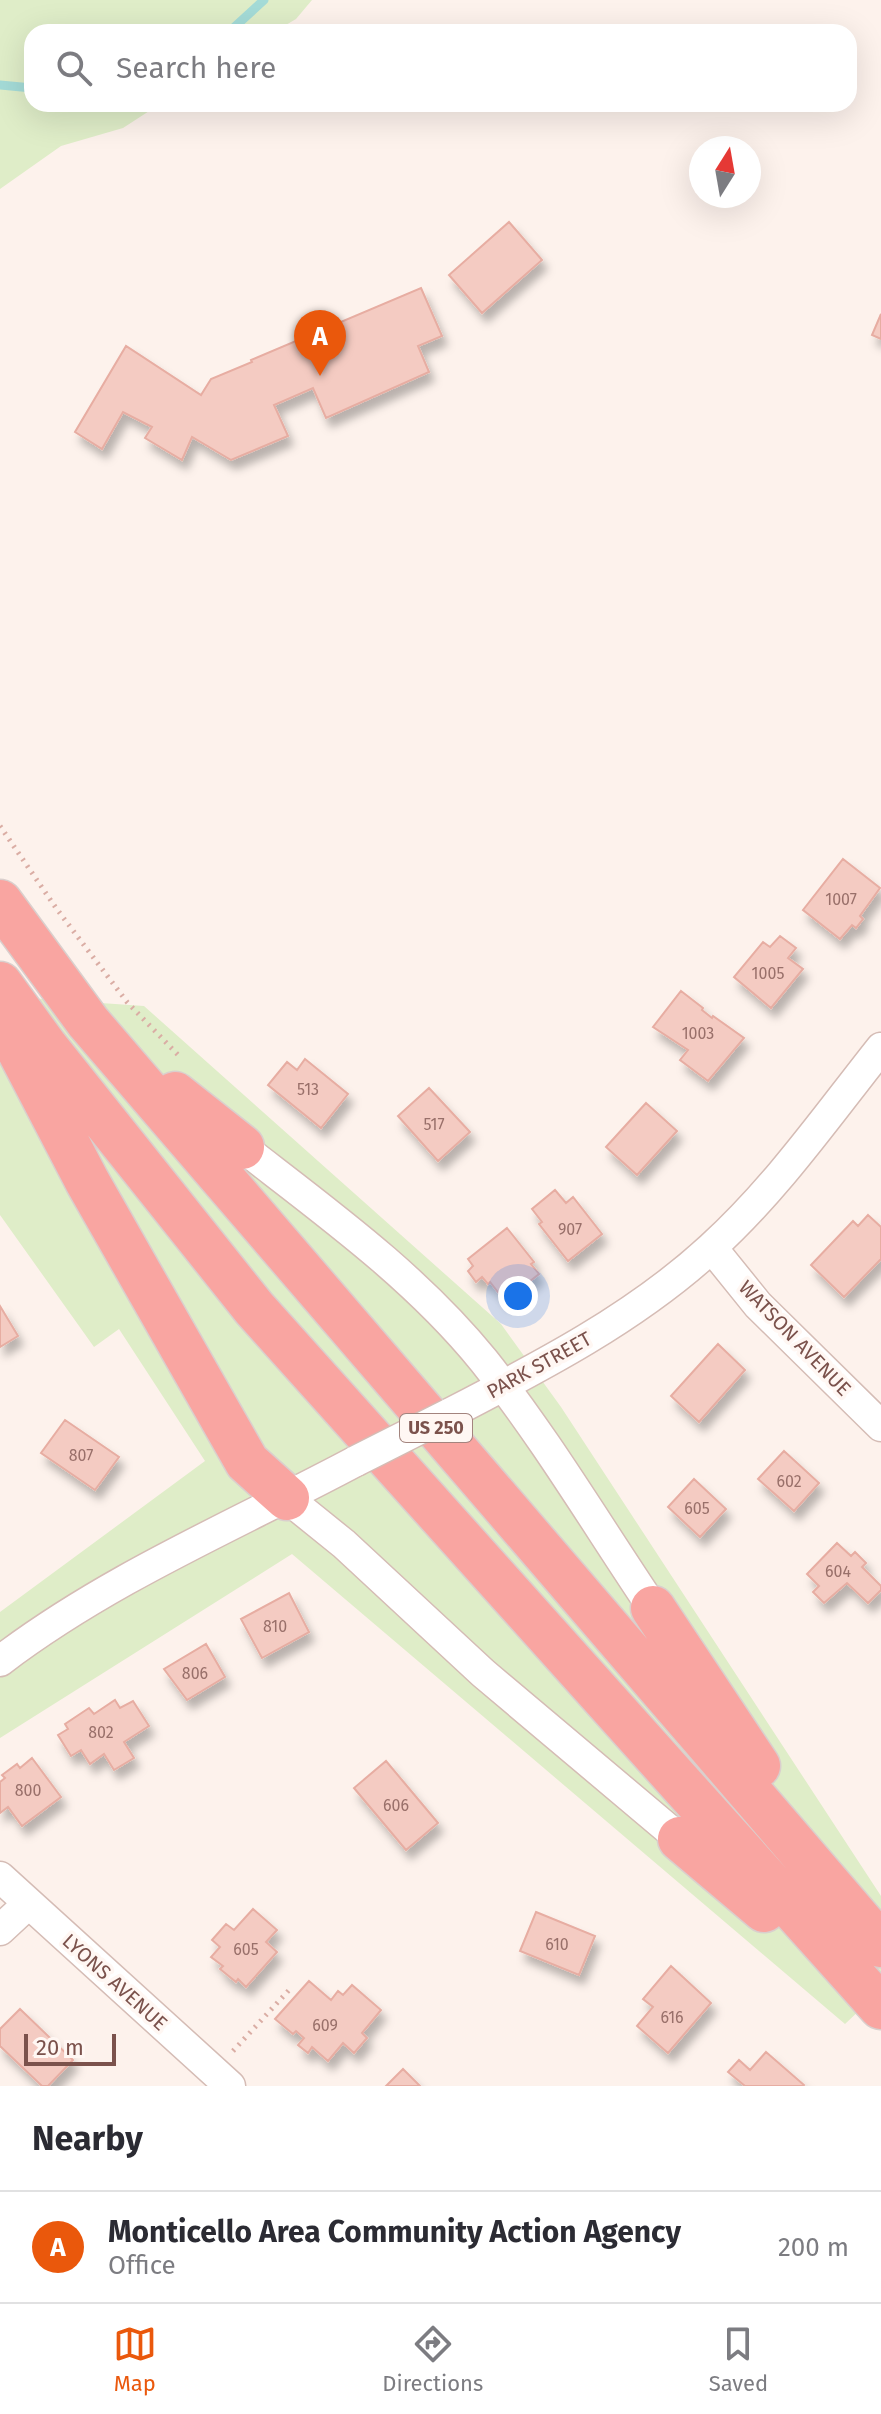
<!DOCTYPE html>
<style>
:root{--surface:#fff;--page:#f2f2f3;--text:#2b2b33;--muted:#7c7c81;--line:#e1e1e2;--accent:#ea580c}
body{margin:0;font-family:"Fira Sans",sans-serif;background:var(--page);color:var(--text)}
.compass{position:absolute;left:689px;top:136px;width:72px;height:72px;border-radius:50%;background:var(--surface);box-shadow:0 8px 32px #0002;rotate:11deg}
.scale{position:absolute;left:24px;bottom:20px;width:92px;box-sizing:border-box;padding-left:8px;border:4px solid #7b524c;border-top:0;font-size:22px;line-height:28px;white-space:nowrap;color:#7b524c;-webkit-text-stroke:6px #fff7f3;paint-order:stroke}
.you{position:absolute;left:518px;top:1296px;width:28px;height:28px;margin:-20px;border:6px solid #fff;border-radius:50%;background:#1a73e8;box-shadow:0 0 0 12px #1a73e833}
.badge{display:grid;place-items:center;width:52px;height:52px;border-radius:50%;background:var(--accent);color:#fff;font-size:26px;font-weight:700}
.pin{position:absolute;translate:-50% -66px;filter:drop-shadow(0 2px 4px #0008)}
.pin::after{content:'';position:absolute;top:42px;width:28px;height:24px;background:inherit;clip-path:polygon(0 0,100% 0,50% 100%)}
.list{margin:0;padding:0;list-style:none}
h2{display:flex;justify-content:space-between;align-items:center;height:104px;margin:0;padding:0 32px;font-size:34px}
h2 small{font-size:26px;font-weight:400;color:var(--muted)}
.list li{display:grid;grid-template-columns:52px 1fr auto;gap:24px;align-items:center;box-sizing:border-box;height:112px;padding:0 32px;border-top:2px solid var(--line)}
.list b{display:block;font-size:30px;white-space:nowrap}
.list p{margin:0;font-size:26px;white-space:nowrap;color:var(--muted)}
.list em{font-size:26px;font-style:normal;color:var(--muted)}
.icon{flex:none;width:44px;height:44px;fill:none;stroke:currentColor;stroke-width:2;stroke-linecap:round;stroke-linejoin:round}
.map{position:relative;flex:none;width:881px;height:2086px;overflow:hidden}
.search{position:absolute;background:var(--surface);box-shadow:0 8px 32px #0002;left:24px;right:24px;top:24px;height:88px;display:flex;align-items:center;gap:20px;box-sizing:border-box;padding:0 28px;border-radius:24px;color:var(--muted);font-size:30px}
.sheet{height:216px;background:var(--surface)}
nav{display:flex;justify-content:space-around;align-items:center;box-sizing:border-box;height:112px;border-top:2px solid var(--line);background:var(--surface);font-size:22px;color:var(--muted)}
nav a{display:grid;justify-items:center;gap:4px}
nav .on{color:var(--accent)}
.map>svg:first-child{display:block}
</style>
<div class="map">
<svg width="881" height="2086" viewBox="0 0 881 2086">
<defs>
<filter id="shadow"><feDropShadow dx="5" dy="9" stdDeviation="4" flood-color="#0004"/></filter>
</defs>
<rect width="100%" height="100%" fill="#fdf2ec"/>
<path fill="#dfedc8" d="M 0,0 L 312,0 L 296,19 L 274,32 L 32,32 L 32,104 L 160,104 L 123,128 L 61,146 L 0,189 Z
M 0,996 L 144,1006 L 501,1324 L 561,1407 L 881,1896 L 881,1990 L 845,2024 L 292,1554 L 0,1738 L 0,1612 L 205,1461 L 119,1329 L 94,1347 L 0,1215 Z"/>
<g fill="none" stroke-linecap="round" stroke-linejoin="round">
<path stroke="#a4dbd7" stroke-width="9" d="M 229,32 L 264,0
M 0,85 L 32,88"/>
</g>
<path fill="#f4cbc2" stroke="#e7ada2" stroke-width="2" filter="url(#shadow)" d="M 509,222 L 542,260 L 482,313 L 449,275 Z
M 421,288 L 442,336 L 418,346 L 429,372 L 326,418 L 313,388 L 274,405 L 288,436 L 231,460 L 192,437 L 182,460 L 145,438 L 152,427 L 123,412 L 102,449 L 75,432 L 126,346 L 201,395 L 211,379 L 252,362 L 251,360 Z
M 881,314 L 881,339 L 872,335 Z
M 843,859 L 880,888 L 860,916 L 863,919 L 856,928 L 852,925 L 840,939 L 803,910 Z
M 780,936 L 796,948 L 788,958 L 803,969 L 771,1008 L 734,977 L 763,942 L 770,947 Z
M 681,991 L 703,1008 L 702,1010 L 712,1018 L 713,1016 L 744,1038 L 708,1081 L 680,1060 L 688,1050 L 653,1027 Z
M 305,1059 L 348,1094 L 321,1128 L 268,1085 L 287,1062 L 297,1070 Z
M 429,1088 L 470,1132 L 438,1161 L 398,1116 Z
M 646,1103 L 677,1131 L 637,1175 L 606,1147 Z
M 555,1190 L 566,1203 L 573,1197 L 602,1234 L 568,1261 L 539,1224 L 542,1222 L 532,1209 Z
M 868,1215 L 881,1227 L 881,1259 L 844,1297 L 811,1265 L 853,1221 L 858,1226 Z
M 507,1228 L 534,1262 L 531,1264 L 539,1274 L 505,1301 L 490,1282 L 488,1284 L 482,1277 L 476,1282 L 468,1271 L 473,1266 L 468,1259 Z
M 0,1306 L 18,1336 L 0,1347 Z
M 718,1344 L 745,1370 L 699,1422 L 671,1396 Z
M 65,1420 L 119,1457 L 95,1490 L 41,1453 Z
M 784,1451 L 819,1483 L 794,1511 L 758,1479 Z
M 694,1479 L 726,1509 L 700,1537 L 668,1507 Z
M 837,1543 L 851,1556 L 855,1552 L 866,1563 L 862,1567 L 881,1586 L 881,1590 L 868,1603 L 847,1583 L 824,1603 L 813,1592 L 819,1586 L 807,1574 Z
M 289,1593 L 309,1632 L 262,1658 L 241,1619 Z
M 206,1644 L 225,1677 L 187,1700 L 164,1669 Z
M 115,1700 L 120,1708 L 133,1701 L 149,1726 L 124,1742 L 134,1758 L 114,1770 L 104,1754 L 90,1764 L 81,1750 L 71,1756 L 58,1735 L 68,1729 L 65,1724 L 89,1708 L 94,1714 Z
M 32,1758 L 61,1797 L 22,1826 L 8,1807 L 0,1813 L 0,1782 L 5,1778 L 2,1775 L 17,1764 L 20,1768 Z
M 386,1761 L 438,1823 L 406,1850 L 354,1788 Z
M 253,1909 L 277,1930 L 266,1942 L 277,1952 L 246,1987 L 238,1979 L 236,1982 L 220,1969 L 223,1966 L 211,1957 L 220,1947 L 212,1940 L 226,1924 L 234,1930 Z
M 536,1912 L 595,1936 L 579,1975 L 520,1951 Z
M 671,1966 L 711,2003 L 668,2053 L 637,2026 L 653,2007 L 643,1999 Z
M 309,1981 L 331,2000 L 338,1991 L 343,1995 L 352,1985 L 381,2010 L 362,2033 L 367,2038 L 354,2053 L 343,2043 L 328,2061 L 312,2047 L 308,2053 L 298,2045 L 304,2038 L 296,2031 L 293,2034 L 275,2019 Z
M 20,2009 L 73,2060 L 48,2086 L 42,2086 L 0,2046 L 0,2029 Z
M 766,2052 L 804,2085 L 803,2086 L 745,2086 L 728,2072 L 739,2060 L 750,2070 Z
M 403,2069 L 420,2086 L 386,2086 Z"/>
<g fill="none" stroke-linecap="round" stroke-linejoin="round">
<defs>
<path id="minor" d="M 242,1147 C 327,1213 416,1277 484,1361 C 546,1439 597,1525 653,1608
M 712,1248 L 758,1305 L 881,1426
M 449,1414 C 540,1367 635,1318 711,1248 C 776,1189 827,1116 881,1048
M 287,1498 L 344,1544 L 483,1673 L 680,1839
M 0,1661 C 109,1578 236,1525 356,1461
M 0,1877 L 230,2086
M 0,1930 L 28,1904"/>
<path id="highway" d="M 0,902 L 88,1022 L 881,1945
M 0,984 L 45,1046 L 254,1308 L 881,2007
M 10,1033 L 87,1181 L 247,1462 L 287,1498
M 175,1094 L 242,1147
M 653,1608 L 758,1766
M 680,1839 L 764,1910"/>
</defs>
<use href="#minor" stroke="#d5bcb5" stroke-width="33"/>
<use href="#highway" stroke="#dacfcd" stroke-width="47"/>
<path stroke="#daada4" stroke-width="5" stroke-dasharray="2 6" stroke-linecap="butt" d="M 0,826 L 56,908 L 127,1002 L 181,1058
M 233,2051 L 290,1989"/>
<use href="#minor" stroke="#fff" stroke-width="30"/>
<use href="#highway" stroke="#f9a5a1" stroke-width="44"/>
<defs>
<path id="minor-bridge" d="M 356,1461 L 449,1414"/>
</defs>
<use href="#minor-bridge" stroke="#d5bcb5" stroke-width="33" stroke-linecap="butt"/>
<use href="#minor-bridge" stroke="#fff" stroke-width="30"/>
</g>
<g text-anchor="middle" stroke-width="7" stroke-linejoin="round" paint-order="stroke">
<g font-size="16" fill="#99706a">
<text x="841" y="905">1007</text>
<text x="768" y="979">1005</text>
<text x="698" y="1039">1003</text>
<text x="308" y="1095">513</text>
<text x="434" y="1130">517</text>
<text x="570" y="1235">907</text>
<text x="81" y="1461">807</text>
<text x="789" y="1487">602</text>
<text x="697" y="1514">605</text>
<text x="838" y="1577">604</text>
<text x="275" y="1632">810</text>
<text x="195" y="1679">806</text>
<text x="101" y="1738">802</text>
<text x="28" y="1796">800</text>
<text x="396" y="1811">606</text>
<text x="557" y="1950">610</text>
<text x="246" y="1955">605</text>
<text x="672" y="2023">616</text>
<text x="325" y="2031">609</text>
</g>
<rect fill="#fff7f3" stroke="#a3847e" stroke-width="2" x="400" y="1414" width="72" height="28" rx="6"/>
<g font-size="18" font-weight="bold" fill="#7b524c">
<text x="436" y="1434">US 250</text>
</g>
<g font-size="20" fill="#7b524c" stroke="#fff7f3">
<text transform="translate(795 1338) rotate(46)" y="7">WATSON AVENUE</text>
<text transform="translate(539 1365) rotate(-29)" y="7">PARK STREET</text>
<text transform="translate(115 1982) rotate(42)" y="7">LYONS AVENUE</text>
</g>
</g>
</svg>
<svg class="compass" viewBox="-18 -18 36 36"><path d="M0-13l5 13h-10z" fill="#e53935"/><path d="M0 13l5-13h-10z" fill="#7c7c81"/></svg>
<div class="scale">20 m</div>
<div class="you"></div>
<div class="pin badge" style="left:320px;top:376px">A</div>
<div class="search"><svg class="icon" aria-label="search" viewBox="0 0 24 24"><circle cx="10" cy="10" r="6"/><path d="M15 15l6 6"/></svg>Search here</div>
</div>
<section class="sheet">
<h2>Nearby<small></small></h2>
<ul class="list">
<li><span class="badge">A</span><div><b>Monticello Area Community Action Agency</b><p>Office</p></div><em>200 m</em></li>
</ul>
</section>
<nav>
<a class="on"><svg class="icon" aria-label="map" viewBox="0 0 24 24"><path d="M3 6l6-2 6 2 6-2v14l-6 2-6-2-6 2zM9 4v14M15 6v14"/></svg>Map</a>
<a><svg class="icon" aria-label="directions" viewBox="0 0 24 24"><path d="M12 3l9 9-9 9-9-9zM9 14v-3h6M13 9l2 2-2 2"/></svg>Directions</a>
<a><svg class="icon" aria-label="saved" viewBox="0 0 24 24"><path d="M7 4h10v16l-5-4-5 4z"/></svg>Saved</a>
</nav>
